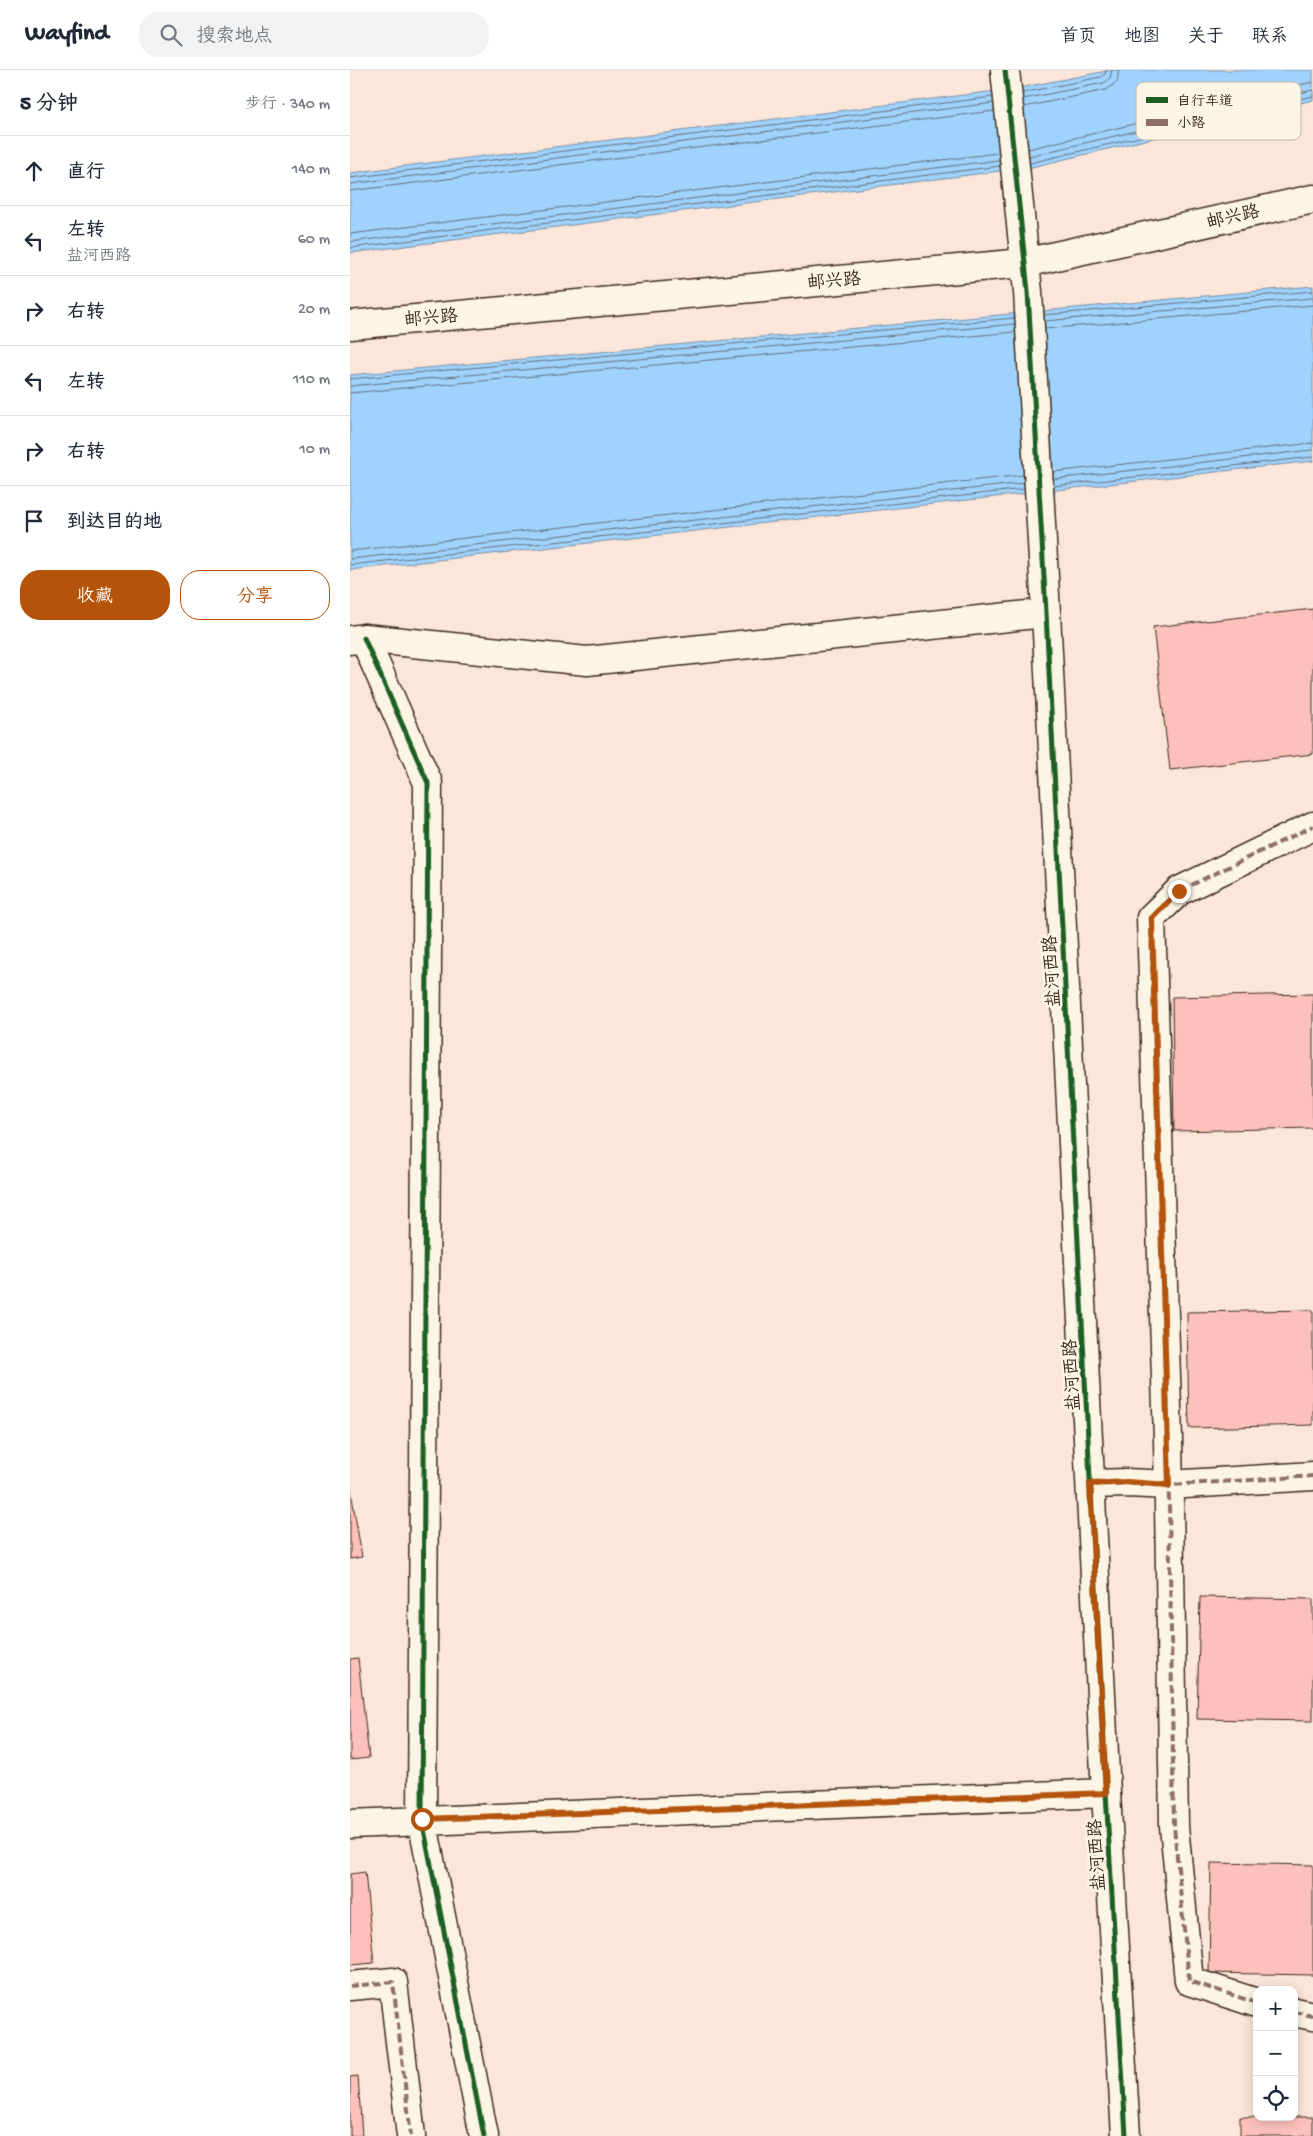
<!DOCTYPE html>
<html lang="zh">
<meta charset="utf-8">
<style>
:root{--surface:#fff;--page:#f2f2f3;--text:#1f2937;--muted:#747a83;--line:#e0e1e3;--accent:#b45309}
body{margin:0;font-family:"Gochi Hand","LXGW WenKai TC",sans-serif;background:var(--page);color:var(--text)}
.controls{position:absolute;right:15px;bottom:15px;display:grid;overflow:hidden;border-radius:10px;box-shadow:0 2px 12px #0003}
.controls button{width:45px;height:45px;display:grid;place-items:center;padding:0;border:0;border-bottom:1px solid var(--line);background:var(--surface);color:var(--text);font:25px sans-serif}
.stop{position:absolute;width:15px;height:15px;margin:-11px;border:4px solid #b45309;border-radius:50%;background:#fff}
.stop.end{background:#b45309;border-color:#fff;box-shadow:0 1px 5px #0008}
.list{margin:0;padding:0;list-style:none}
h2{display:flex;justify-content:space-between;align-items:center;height:65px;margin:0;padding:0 20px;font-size:21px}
h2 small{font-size:16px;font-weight:400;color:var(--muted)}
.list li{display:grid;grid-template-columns:32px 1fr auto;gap:15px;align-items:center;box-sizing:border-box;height:70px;padding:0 20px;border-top:1px solid var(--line)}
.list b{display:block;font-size:19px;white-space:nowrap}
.list p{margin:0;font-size:16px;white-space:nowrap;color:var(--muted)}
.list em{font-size:16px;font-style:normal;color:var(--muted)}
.actions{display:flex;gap:10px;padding:15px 20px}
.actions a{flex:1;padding:11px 0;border:1px solid var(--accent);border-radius:20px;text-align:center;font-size:18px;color:var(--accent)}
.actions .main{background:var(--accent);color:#fff}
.icon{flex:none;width:28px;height:28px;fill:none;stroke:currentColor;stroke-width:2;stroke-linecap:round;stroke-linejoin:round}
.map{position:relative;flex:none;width:963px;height:2066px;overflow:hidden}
header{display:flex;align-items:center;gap:30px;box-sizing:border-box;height:70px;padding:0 25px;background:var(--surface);border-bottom:1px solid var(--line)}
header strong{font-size:24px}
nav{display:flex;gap:28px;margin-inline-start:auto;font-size:18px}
.search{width:350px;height:45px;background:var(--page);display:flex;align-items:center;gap:12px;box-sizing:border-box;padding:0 18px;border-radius:20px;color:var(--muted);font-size:19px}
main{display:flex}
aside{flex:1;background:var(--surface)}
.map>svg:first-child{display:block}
</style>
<header>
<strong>Wayfind</strong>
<div class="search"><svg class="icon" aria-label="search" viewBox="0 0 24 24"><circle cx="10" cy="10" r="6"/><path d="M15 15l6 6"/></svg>搜索地点</div>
<nav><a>首页</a><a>地图</a><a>关于</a><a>联系</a></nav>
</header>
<main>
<aside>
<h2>5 分钟<small>步行 · 340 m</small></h2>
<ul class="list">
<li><svg class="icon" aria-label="ahead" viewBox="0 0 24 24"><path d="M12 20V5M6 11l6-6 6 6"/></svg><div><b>直行</b></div><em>140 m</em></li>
<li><svg class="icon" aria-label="left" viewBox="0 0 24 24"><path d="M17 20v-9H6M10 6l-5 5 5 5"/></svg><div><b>左转</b><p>盐河西路</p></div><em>60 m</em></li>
<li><svg class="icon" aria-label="right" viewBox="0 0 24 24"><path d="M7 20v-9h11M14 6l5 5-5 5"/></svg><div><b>右转</b></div><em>20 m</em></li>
<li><svg class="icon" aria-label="left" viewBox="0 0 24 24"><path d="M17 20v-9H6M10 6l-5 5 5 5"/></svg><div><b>左转</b></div><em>110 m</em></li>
<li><svg class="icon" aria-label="right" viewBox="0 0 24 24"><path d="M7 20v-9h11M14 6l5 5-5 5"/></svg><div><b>右转</b></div><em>10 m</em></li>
<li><svg class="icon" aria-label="arrive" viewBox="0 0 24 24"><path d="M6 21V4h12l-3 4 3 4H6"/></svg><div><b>到达目的地</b></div></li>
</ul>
<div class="actions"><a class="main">收藏</a><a>分享</a></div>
</aside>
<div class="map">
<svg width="963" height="2066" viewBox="0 0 963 2066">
<rect width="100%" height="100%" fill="#fce5d9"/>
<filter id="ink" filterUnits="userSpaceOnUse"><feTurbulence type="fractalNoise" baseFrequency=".02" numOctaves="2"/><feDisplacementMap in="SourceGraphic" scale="10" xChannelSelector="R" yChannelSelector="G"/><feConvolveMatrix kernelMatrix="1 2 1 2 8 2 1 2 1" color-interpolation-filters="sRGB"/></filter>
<g filter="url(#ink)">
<path fill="#9fd3fd" stroke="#778fa4" d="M 762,0 L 963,0 L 963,30 L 682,97 L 0,183 L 0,103 L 669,18 Z
M 963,216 L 963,391 L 0,500 L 0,305 Z"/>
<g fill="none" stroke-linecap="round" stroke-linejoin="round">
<path stroke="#636e77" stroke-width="1" d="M 672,23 L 751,7 L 755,4 L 756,0
M 673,29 L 754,13 L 760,8 L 762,0
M 674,37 L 756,20 L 767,12 L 769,0
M 678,79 L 963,12
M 679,86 L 963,20
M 680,93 L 963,26
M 0,108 L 643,27
M 0,114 L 643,33
M 0,121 L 644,41
M 0,164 L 648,83
M 0,172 L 649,90
M 0,178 L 650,96
M 694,245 L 963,221
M 695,251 L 963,228
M 695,259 L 963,235
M 0,309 L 664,248
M 0,316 L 665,254
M 0,323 L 665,262
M 703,402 L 963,373
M 704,409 L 963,380
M 704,416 L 963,387
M 0,481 L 673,405
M 0,489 L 674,413
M 0,495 L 674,419"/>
</g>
<path fill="#fdc1bc" stroke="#3b2a1e" d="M 963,539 L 963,684 L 820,700 L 803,557 Z
M 963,924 L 963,1058 L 824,1061 L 822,927 Z
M 963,1240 L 963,1355 L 839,1358 L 837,1242 Z
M 0,1415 L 12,1487 L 0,1489 Z
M 850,1527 L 963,1529 L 963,1651 L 847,1649 Z
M 8,1588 L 19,1688 L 0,1690 L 0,1589 Z
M 861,1793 L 963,1795 L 963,1905 L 859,1903 Z
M 15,1802 L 24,1893 L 0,1895 L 0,1804 Z
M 8,2006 L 12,2066 L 0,2066 L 0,2007 Z
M 890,2047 L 963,2047 L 963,2066 L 890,2066 Z"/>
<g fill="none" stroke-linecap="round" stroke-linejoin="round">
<defs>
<path id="minor" d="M 655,0 L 678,222 L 696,543 L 756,1723 L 776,2066
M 0,255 L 674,193 L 963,129
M 14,568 L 78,713 L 72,1749 L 134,2066
M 0,570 L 14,568 L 237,591 L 696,543
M 741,1414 L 777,1413 L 819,1415 L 963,1406
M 0,1754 L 756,1723
M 0,1916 L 43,1912 L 61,2066
M 907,1933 L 839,1911 L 824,1756 L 818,1369 L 801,848 L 829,821 L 963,756
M 944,1942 L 963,1946"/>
</defs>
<use href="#minor" stroke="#3b2a1e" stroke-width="31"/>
<use href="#minor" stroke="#fcf5e5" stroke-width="28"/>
<path stroke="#8d6e63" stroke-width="4" stroke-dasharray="8 4" stroke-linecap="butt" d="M 741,1414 L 777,1413 L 819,1415 L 963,1406
M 0,1916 L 43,1912 L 61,2066
M 907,1933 L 839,1911 L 824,1756 L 818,1369 L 801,848 L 829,821 L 963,756
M 944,1942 L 963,1946"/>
<defs>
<path id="cycleway" d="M 655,0 L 678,222 L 696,543 L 756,1723 L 776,2066
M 14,568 L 78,713 L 72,1749 L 134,2066"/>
</defs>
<use href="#cycleway" stroke="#fcf5e5" stroke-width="8"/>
<use href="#cycleway" stroke="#1b5e20" stroke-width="5"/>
</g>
</g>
<g fill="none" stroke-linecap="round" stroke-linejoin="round" filter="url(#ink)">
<path stroke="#b45309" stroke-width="6" d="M 72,1749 L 756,1723 L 740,1414 L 777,1412 L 819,1415 L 802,848 L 829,821"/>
</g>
<g text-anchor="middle" stroke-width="5" stroke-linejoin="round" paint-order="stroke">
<g font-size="18" fill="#3b2a1e" stroke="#fcf5e5">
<text transform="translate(883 146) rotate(-13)" y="6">邮兴路</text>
<text transform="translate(484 210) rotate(-5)" y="6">邮兴路</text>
<text transform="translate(81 247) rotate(-5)" y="6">邮兴路</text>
<text transform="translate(701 901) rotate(-93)" y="6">盐河西路</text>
<text transform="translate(721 1305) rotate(-93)" y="6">盐河西路</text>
<text transform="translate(746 1785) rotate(-93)" y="6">盐河西路</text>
</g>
</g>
<rect x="786" y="12" width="165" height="58" rx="8" fill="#fcf5e5" stroke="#c2b8a9" stroke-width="1"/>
<rect x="796" y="27" width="22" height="6" fill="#1b5e20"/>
<rect x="796" y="49" width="22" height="7" fill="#8d6e63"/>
<g font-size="14" fill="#3b2a1e">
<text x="827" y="35">自行车道</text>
<text x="827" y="57">小路</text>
</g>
</svg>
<div class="controls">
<button>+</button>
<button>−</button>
<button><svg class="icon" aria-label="locate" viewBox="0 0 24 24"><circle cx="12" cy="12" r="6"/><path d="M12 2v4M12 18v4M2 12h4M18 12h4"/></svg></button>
</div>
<div class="stop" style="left:72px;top:1749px"></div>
<div class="stop end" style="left:829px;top:821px"></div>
</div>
</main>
